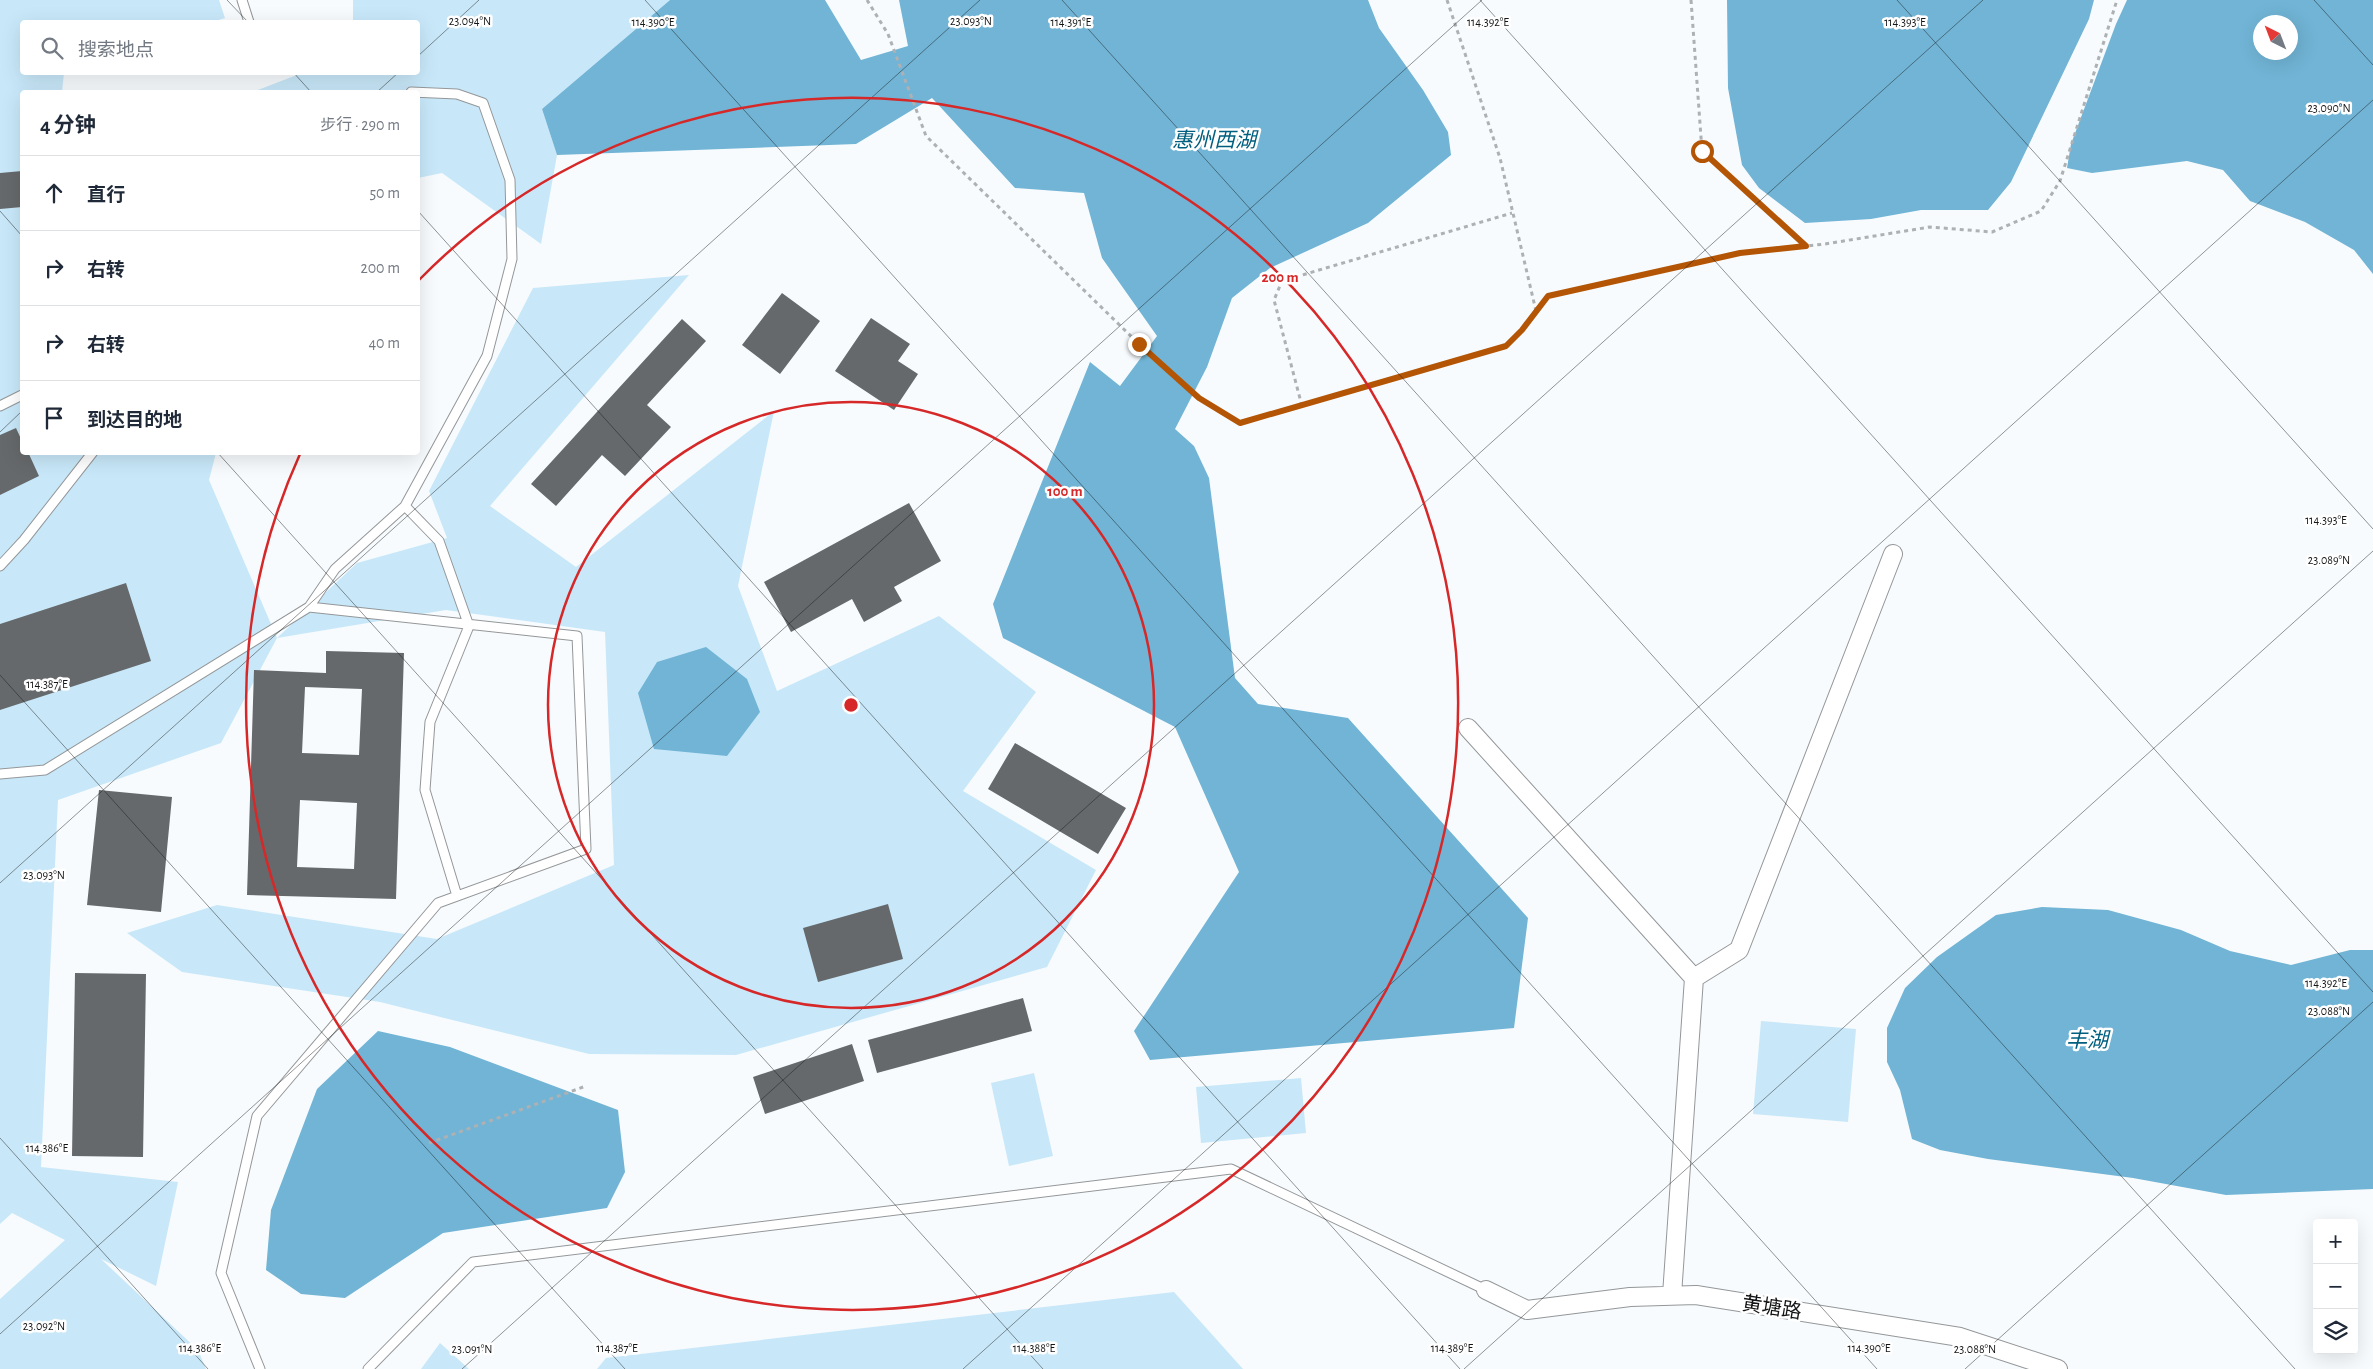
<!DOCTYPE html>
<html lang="zh">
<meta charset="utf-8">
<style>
:root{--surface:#fff;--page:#f2f2f3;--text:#1f2937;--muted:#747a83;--line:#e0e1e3}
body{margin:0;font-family:"Alegreya Sans","Noto Sans SC",sans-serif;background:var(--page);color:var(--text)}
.controls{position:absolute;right:15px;bottom:15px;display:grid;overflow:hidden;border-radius:5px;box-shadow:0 5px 20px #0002}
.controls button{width:45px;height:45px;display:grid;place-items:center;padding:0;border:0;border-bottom:1px solid var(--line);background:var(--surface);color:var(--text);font:25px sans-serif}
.compass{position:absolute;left:2253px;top:15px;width:45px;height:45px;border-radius:50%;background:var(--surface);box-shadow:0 5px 20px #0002;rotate:318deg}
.stop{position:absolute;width:15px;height:15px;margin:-11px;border:4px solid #b35505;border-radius:50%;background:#fff}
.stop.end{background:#b35505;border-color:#fff;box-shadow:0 1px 5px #0008}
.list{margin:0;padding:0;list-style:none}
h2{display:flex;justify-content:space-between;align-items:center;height:65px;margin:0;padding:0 20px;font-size:21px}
h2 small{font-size:16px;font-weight:400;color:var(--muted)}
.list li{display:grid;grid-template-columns:32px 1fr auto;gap:15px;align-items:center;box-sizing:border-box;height:75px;padding:0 20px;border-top:1px solid var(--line)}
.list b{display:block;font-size:19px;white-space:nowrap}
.list em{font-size:16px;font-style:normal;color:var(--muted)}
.icon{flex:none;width:28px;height:28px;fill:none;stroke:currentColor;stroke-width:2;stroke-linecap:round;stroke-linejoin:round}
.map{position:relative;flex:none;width:2373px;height:1369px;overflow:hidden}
.search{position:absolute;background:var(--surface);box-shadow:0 5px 20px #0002;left:20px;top:20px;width:400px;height:55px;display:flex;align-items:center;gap:12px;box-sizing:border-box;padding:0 18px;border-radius:5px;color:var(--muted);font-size:19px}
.panel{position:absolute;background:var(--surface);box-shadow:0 5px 20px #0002;left:20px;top:90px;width:400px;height:365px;border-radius:5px}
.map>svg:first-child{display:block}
</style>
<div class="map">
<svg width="2373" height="1369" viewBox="0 0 2373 1369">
<rect width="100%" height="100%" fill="#f7fbfd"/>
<path fill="#c8e8f9" d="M 0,0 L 219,0 L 225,18 L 212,22 L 22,22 L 22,72 L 64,73 L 62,92 L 22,92 L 22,452 L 216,453 L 209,480 L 277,638 L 357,563 L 447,538 L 429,491 L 533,288 L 689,275 L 490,506 L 576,567 L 774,411 L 738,586 L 777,691 L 939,616 L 1036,692 L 963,791 L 1096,870 L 1047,967 L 736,1055 L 589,1054 L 380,1002 L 182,972 L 127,933 L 217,905 L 437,939 L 614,865 L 605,632 L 446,610 L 277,638 L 221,743 L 58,800 L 41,1167 L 178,1182 L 156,1286 L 101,1259 L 198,1350 L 206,1369 L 0,1369 L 0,1299 L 65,1240 L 12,1213 L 0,1224 Z
M 353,0 L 670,0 L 542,109 L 557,155 L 541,244 L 442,173 L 418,178 L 418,92 L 253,92 L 302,73 L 418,72 L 418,22 L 353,22 Z
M 1761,1021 L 1856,1029 L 1848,1122 L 1753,1114 Z
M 1034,1073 L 1053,1156 L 1009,1166 L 991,1083 Z
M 1301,1078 L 1306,1133 L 1201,1143 L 1196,1087 Z
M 1174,1292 L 1243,1369 L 597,1369 L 606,1358 Z
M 440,1343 L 469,1369 L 421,1369 Z"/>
<path fill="#71b4d5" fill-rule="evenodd" d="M 670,0 L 825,0 L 861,60 L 908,46 L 899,0 L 1368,0 L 1379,28 L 1423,90 L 1448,132 L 1451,155 L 1368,223 L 1270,268 L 1232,298 L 1207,367 L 1175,429 L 1194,446 L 1209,478 L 1235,678 L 1258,704 L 1348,718 L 1528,918 L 1514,1028 L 1150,1060 L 1134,1031 L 1239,872 L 1175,727 L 1003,638 L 993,604 L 1090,362 L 1120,386 L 1157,336 L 1102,258 L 1084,193 L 1015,188 L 932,98 L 856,144 L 557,155 L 542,109 Z
M 1727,0 L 2094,0 L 2089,19 L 2011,182 L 1988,210 L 1921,210 L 1871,219 L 1805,223 L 1759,188 L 1742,165 L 1728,88 Z
M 2127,0 L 2373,0 L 2373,274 L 2354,250 L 2305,222 L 2250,201 L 2223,170 L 2187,161 L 2092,173 L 2067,168 L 2071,144 L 2116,24 ZM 2260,22 L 2290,22 L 2290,52 L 2260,52 Z
M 706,647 L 747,679 L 760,712 L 727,756 L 654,749 L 638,693 L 657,662 Z
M 2042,907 L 2108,910 L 2181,930 L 2230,951 L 2291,965 L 2350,950 L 2373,950 L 2373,1189 L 2226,1195 L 2133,1178 L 1988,1159 L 1940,1150 L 1912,1139 L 1900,1090 L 1887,1062 L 1887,1028 L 1905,988 L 1937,957 L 1996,915 Z
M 378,1031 L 450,1047 L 618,1110 L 625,1172 L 607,1208 L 443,1233 L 345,1298 L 301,1294 L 266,1270 L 271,1210 L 317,1089 Z"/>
<path fill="#66696b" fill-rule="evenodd" d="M 22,171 L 22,207 L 0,209 L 0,173 Z
M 782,293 L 820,321 L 780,374 L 742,345 Z
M 871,318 L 910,344 L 898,361 L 918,374 L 894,410 L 835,371 Z
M 682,319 L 706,341 L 647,405 L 671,427 L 625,476 L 602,455 L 556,506 L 531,484 Z
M 16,428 L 22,441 L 22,452 L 28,452 L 39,476 L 0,495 L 0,435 Z
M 909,503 L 941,561 L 894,587 L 902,601 L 864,622 L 852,599 L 791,632 L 764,582 Z
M 126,583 L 151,661 L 0,710 L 0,624 Z
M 326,651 L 404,653 L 396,899 L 247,895 L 254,670 L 326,673 ZM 305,687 L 362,689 L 359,755 L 302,753 ZM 300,800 L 357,803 L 354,869 L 297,867 Z
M 1015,743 L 1126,808 L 1098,854 L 988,789 Z
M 99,790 L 172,797 L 161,912 L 87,905 Z
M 888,904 L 903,959 L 818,982 L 803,928 Z
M 75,973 L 146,974 L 143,1157 L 72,1156 Z
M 1023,998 L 1032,1031 L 877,1073 L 868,1040 Z
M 852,1044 L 864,1081 L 765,1114 L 753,1077 Z"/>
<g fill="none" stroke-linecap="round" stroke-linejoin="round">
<defs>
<path id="lane" d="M 242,0 L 249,22
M 0,406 L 22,395
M 405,506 L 439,541 L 469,626 L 430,722 L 425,790 L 457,896
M 0,566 L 24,540 L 93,452
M 309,607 L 335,569 L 405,506 L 487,356 L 512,259 L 510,180 L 483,103 L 457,94 L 411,92
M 0,774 L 45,770 L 309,607 L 577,636 L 586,849 L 438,903 L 257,1116 L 221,1273 L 260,1369
M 368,1369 L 473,1262 L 1231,1169 L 1486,1290"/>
<path id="street" d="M 1468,728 L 1694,978 L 1672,1295
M 1694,978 L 1739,950 L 1893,554
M 1486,1290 L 1527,1310 L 1630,1297 L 1696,1295 L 1960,1337 L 2058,1369"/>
</defs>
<use href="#lane" stroke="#949799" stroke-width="11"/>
<use href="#street" stroke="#949799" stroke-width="20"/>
<path stroke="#aeb1b3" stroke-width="3" stroke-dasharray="4 4" stroke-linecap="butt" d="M 867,0 L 888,34 L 926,136 L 1139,344 L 1199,398 L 1240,423 L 1506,346 L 1522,330 L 1548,296 L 1741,253 L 1825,244 L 1930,227 L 1992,232 L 2041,211 L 2060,181 L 2117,0
M 1447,0 L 1500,158 L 1536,311
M 1691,0 L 1702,151 L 1805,246
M 1302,406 L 1274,300 L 1282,281 L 1512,213
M 429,1143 L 586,1086"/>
<use href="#lane" stroke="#fff" stroke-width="9"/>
<use href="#street" stroke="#fff" stroke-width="18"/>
</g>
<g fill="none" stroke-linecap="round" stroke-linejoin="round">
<path stroke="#b35505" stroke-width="6" d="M 1139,344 L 1199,398 L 1240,423 L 1506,346 L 1522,330 L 1548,296 L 1740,253 L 1806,246 L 1702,151"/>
</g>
<path fill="none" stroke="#131415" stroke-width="1" stroke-opacity="0.45" d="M 227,0 L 248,22M 645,0 L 1877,1369M 1062,0 L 2295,1369M 1480,0 L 2373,992M 1897,0 L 2373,529M 2314,0 L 2373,65M 418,56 L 479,0M 293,72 L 311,92M 377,92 L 399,72M 0,211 L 22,236M 418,211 L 1460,1369M 0,432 L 22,411M 217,452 L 1043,1369M 0,675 L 625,1369M 0,883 L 980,0M 0,1138 L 208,1369M 0,1334 L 1482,0M 462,1369 L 1983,0M 963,1369 L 2373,100M 1464,1369 L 2373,551M 1965,1369 L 2373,1002"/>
<g fill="none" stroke="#d62828" stroke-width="2.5">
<circle cx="851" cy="705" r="303"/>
<path d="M419 280A606 606 0 1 1 300 454"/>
</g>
<g text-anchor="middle" stroke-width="5" stroke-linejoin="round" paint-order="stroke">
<g font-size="20" fill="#131415" stroke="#fff">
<text transform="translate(1772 1307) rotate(9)" y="7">黄塘路</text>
</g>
<g font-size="21" font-style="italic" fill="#005e7e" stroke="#fff">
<text x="1214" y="147">惠州西湖</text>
<text x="2087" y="1047">丰湖</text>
</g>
</g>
<g font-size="12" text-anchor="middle" fill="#131415" stroke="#fff" stroke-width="5" stroke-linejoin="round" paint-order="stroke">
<text x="470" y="25">23.094°N</text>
<text x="971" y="25">23.093°N</text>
<text x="653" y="26">114.390°E</text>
<text x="1071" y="26">114.391°E</text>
<text x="1488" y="26">114.392°E</text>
<text x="1905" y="26">114.393°E</text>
<text x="2329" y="112">23.090°N</text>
<text x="2326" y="524">114.393°E</text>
<text x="2329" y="564">23.089°N</text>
<text x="47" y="688">114.387°E</text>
<text x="44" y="879">23.093°N</text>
<text x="2326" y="987">114.392°E</text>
<text x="2329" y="1015">23.088°N</text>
<text x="47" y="1152">114.386°E</text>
<text x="44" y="1330">23.092°N</text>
<text x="200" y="1352">114.386°E</text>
<text x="617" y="1352">114.387°E</text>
<text x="1034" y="1352">114.388°E</text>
<text x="1452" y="1352">114.389°E</text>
<text x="1869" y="1352">114.390°E</text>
<text x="472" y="1353">23.091°N</text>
<text x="1975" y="1353">23.088°N</text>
</g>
<circle cx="851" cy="705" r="8" fill="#d62828" stroke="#fff" stroke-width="2.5"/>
<g font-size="15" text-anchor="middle" font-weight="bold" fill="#d62828" stroke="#fff" stroke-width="5" stroke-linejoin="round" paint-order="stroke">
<text x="1280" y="282">200 m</text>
<text x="1065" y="496">100 m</text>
</g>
</svg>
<div class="controls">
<button>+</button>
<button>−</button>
<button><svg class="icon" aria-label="layers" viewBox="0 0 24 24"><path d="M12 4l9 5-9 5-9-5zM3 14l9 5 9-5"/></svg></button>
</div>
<svg class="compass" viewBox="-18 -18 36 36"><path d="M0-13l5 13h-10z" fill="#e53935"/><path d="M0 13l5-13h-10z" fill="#747a83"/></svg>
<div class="stop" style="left:1702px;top:151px"></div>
<div class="stop end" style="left:1139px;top:344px"></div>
<div class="search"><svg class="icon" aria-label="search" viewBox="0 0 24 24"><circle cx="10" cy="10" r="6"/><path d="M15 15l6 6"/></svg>搜索地点</div>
<section class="panel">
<h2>4 分钟<small>步行 · 290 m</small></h2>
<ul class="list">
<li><svg class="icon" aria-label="ahead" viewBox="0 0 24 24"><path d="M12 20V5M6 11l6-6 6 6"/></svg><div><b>直行</b></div><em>50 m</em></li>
<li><svg class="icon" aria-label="right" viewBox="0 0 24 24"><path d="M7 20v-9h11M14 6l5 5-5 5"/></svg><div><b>右转</b></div><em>200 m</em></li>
<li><svg class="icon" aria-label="right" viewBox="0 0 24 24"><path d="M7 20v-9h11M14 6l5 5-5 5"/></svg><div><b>右转</b></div><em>40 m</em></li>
<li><svg class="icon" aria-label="arrive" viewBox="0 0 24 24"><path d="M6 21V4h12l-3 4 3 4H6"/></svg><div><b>到达目的地</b></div></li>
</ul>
</section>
</div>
